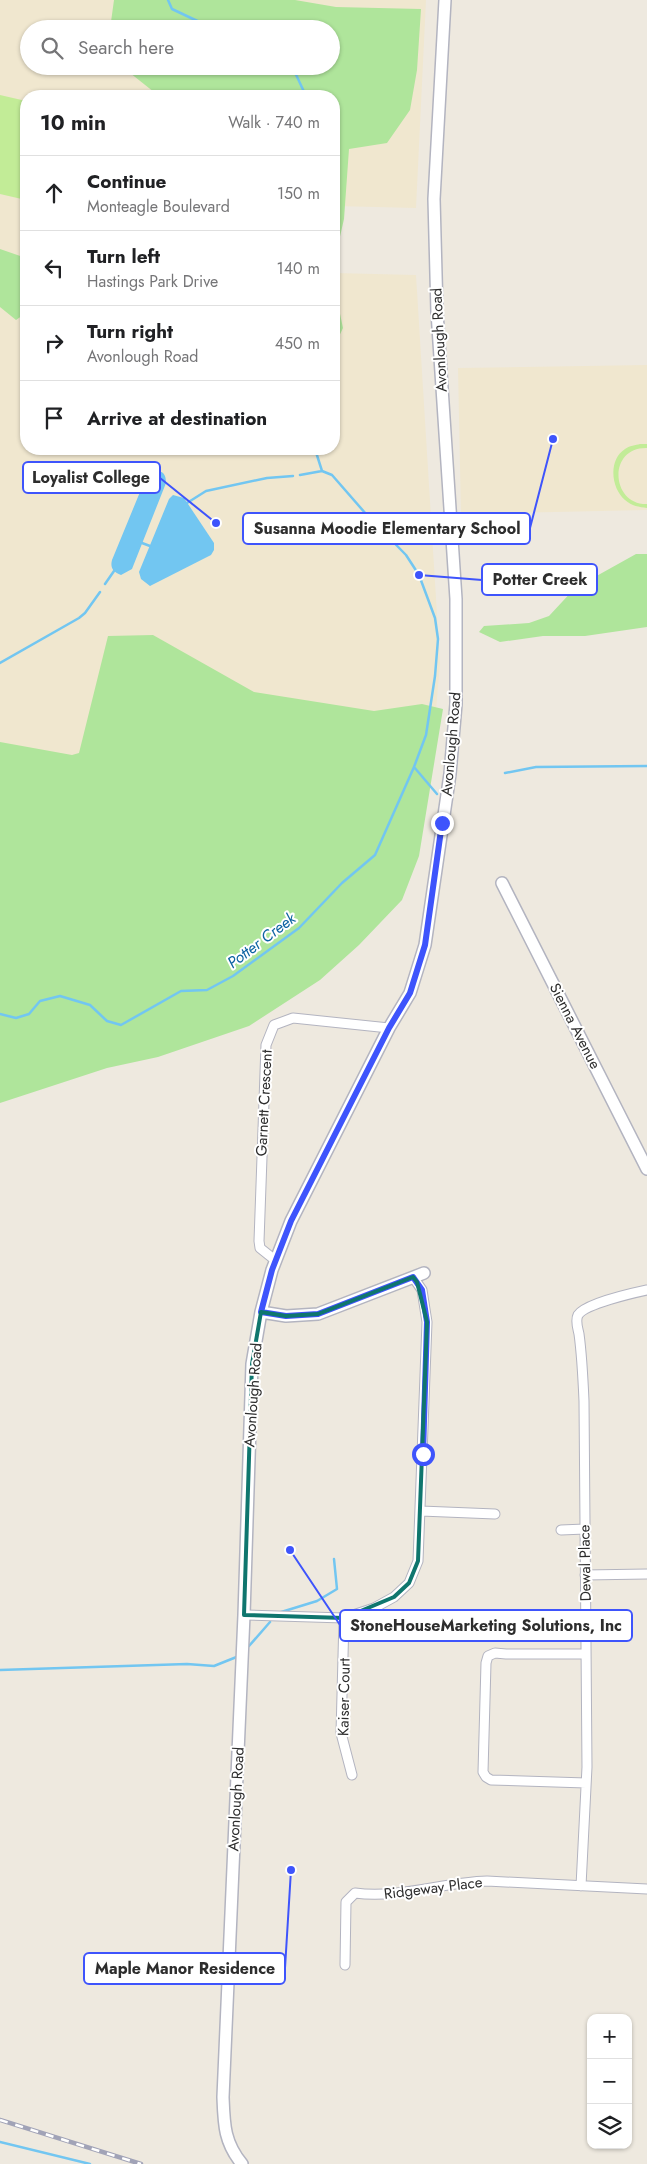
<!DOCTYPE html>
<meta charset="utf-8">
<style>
:root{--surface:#fff;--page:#f6f6f6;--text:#202124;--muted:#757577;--line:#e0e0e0}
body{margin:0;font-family:Jost,sans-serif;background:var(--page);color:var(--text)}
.controls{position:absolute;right:15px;bottom:15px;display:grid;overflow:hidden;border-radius:10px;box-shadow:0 1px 4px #0004}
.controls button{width:45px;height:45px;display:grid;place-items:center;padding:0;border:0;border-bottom:1px solid var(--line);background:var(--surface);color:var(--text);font:25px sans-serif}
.stop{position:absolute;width:15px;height:15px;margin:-11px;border:4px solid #3e54fc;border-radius:50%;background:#fff}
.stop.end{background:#3e54fc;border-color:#fff;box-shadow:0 1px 5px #0008}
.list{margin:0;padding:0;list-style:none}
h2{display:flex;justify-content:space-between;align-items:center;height:65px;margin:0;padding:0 20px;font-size:21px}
h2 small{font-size:16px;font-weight:400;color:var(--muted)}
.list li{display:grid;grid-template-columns:32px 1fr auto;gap:15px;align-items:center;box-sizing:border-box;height:75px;padding:0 20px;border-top:1px solid var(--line)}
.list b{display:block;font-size:19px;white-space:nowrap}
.list p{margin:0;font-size:16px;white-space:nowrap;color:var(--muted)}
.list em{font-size:16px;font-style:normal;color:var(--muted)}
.icon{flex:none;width:28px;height:28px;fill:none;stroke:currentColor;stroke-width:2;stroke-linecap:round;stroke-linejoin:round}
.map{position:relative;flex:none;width:647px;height:2164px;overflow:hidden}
.search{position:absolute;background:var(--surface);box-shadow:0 1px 4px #0004;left:20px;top:20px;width:320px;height:55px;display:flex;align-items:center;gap:12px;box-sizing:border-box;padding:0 18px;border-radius:28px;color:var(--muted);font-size:19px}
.panel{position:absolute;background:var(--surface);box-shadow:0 1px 4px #0004;left:20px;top:90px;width:320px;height:365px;border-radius:20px}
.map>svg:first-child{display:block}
</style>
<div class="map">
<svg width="647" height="2164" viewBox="0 0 647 2164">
<rect width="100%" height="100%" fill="#eee9df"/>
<path fill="#f0e7cf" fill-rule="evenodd" d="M 0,0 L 426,0 L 416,208 L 335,206 L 334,96 L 26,96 L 26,449 L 334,449 L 334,273 L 416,275 L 440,663 L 435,722 L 0,916 ZM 29,29 L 331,29 L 331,66 L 29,66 Z
M 647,365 L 647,510 L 461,514 L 458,368 Z"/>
<path fill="#afe59b" d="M 114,0 L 295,0 L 336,7 L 421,9 L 417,70 L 410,110 L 387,143 L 349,149 L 344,219 L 334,263 L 334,96 L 159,96 L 125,69 L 125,66 L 331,66 L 331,29 L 110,29 Z
M 0,249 L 26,258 L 26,313 L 16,320 L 0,307 Z
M 334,285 L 343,328 L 334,347 Z
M 636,554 L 647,554 L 647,627 L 585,636 L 543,636 L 500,642 L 479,632 L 484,626 L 529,623 L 549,616 L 575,588 Z
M 153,635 L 254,692 L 374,711 L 422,704 L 443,709 L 419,856 L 402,900 L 359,945 L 320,980 L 249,1026 L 158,1057 L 107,1068 L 0,1103 L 0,742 L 72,755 L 79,753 L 108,636 Z"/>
<path fill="#c2ec97" d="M 0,95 L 26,101 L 26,200 L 0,194 Z
M 640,444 L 647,444 L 647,448 C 607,447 611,505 647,504 L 647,508 C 639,507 632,506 625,500 C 611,488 608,460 625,449 C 629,446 636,445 640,444 Z"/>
<path fill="#72c6f1" d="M 152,471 C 162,470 166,473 166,483 L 132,569 L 121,575 C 113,572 110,568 112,560 L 147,475 Z
M 173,495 L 184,498 L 214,543 L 214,550 L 211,555 L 150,586 L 141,579 L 139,572 L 169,499 Z"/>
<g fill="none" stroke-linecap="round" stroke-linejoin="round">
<path stroke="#72c6f1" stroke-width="2.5" d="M 168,0 L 172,9 L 208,26 L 240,23 L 257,29
M 292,66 L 306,96
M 300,475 L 322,471
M 187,503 L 206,491 L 267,478 L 293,476
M 142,543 L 150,546
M 105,584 L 114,571
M 0,663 L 79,618 L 85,613 L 100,592
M 414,767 L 437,794
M 505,773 L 536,767 L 647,766
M 0,1014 L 16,1018 L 29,1014 L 40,1001 L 60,996 L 90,1005 L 107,1021 L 121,1025 L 181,991 L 207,990 L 233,976 L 299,928 L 342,883 L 375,855 L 414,767 L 426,735 L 435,676 L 438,639 L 435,618 L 419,575 L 406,555 L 366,514 L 332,475 L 322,471 L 315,449
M 278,1613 L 317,1601 L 337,1589 L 334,1559
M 249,1646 L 270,1622
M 0,1670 L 187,1664 L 214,1666 L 239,1656
M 0,2142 L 90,2164"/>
<defs>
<path id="minor" d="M 275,1260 L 260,1248 L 259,1241 L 266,1045 L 274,1025 L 293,1018 L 389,1028
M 421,1511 L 495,1514
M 561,1530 L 585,1529
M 585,1575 L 647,1574
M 244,1615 L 344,1618 L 374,1608 L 394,1597 L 409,1583 L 418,1561 L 427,1322 L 422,1290 L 413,1277
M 344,1618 L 341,1733 L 352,1775
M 586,1654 L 506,1654 L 495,1653 L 488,1656 L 486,1663 L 483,1772 L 486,1777 L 491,1780 L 586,1783
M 581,1886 L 587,1767 L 584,1401 C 583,1378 582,1356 579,1334 C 578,1329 575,1321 578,1315 C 585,1304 633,1293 647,1290
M 345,1965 L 346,1902 L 355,1893 C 399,1899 443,1882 487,1881 L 647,1889"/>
<path id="tertiary" d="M 502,883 L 647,1169
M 261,1312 L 286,1316 L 318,1314 L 424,1273
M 242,2164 C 224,2142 224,2124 223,2097 L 244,1615 L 252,1364 L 261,1312 L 272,1270 L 291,1221 L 389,1028 L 410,993 L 425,945 L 450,774 L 456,704 L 456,599 L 437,312 L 434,199 L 445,0"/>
</defs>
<use href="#minor" stroke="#b3b4c0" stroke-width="11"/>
<use href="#tertiary" stroke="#b3b4c0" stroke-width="14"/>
<use href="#minor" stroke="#fff" stroke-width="9"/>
<use href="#tertiary" stroke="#fff" stroke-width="11"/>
<defs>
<path id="rail" d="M 0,2120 L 141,2164"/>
</defs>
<use href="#rail" stroke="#a1a3b7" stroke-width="4.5"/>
<use href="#rail" stroke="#fff" stroke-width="2.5" stroke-dasharray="8" stroke-linecap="butt"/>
</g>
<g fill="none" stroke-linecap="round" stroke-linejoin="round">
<path stroke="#3e54fc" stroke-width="6" d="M 423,1454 L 427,1322 L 422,1290 L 413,1277 L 318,1314 L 286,1316 L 261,1312 L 272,1270 L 291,1221 L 389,1028 L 410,993 L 425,945 L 442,823"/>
</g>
<path fill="none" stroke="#0f766e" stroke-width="4" stroke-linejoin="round" d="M 413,1277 L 417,1282 L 427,1322 L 418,1561 L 409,1583 L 394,1597 L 344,1618 L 244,1615 L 252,1364 L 261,1312 L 286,1316 L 318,1314 Z"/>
<g text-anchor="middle" stroke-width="4" stroke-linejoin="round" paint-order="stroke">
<g font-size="15" fill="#2d2d2d" stroke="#fff">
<text transform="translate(439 340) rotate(-93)" y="5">Avonlough Road</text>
<text transform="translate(451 744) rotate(-85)" y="5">Avonlough Road</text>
<text transform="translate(575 1026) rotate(63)" y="5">Sienna Avenue</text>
<text transform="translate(264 1103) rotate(-87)" y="5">Garnett Crescent</text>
<text transform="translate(253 1395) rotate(-86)" y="5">Avonlough Road</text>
<text transform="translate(585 1563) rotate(-91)" y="5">Dewal Place</text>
<text transform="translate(344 1697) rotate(-89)" y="5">Kaiser Court</text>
<text transform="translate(236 1799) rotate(-87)" y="5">Avonlough Road</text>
<text transform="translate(433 1888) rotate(-7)" y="5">Ridgeway Place</text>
</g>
<g font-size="16" font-style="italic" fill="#0c63a2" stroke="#fff">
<text transform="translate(261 940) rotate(-37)" y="6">Potter Creek</text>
</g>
</g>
<path fill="none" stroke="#3e54fc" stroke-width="2" d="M216 523L160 478M553 439L530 528M419 575L482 580M290 1550L340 1625M291 1870L285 1968"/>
<g fill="#3e54fc" stroke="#fff" stroke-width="2">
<circle cx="216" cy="523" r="5"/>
<circle cx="553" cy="439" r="5"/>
<circle cx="419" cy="575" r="5"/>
<circle cx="290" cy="1550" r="5"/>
<circle cx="291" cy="1870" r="5"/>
</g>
<g fill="#fff" stroke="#3e54fc" stroke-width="2">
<rect x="23" y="462" width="137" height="31" rx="5"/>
<rect x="243" y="513" width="287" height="31" rx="5"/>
<rect x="482" y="564" width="115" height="31" rx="5"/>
<rect x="340" y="1610" width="292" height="31" rx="5"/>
<rect x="84" y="1953" width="201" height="31" rx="5"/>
</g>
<g font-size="16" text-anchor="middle" font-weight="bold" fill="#2d2d2d">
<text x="91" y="483">Loyalist College</text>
<text x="387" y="534">Susanna Moodie Elementary School</text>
<text x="540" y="585">Potter Creek</text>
<text x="486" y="1631">StoneHouseMarketing Solutions, Inc</text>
<text x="185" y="1974">Maple Manor Residence</text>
</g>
</svg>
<div class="controls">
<button>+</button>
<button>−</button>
<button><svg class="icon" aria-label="layers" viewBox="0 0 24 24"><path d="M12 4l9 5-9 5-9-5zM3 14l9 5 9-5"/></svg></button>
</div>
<div class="stop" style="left:423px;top:1454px"></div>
<div class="stop end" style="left:442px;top:823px"></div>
<div class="search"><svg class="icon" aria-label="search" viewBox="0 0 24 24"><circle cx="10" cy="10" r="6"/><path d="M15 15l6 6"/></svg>Search here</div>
<section class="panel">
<h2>10 min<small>Walk · 740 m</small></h2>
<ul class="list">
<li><svg class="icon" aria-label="ahead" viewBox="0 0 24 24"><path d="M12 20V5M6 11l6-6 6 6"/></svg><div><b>Continue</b><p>Monteagle Boulevard</p></div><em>150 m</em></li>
<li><svg class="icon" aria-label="left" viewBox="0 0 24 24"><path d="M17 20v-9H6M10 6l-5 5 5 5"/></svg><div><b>Turn left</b><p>Hastings Park Drive</p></div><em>140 m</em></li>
<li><svg class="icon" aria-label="right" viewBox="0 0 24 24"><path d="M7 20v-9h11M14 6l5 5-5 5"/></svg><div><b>Turn right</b><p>Avonlough Road</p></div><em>450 m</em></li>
<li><svg class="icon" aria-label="arrive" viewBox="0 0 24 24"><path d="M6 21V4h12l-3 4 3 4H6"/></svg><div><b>Arrive at destination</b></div></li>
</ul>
</section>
</div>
